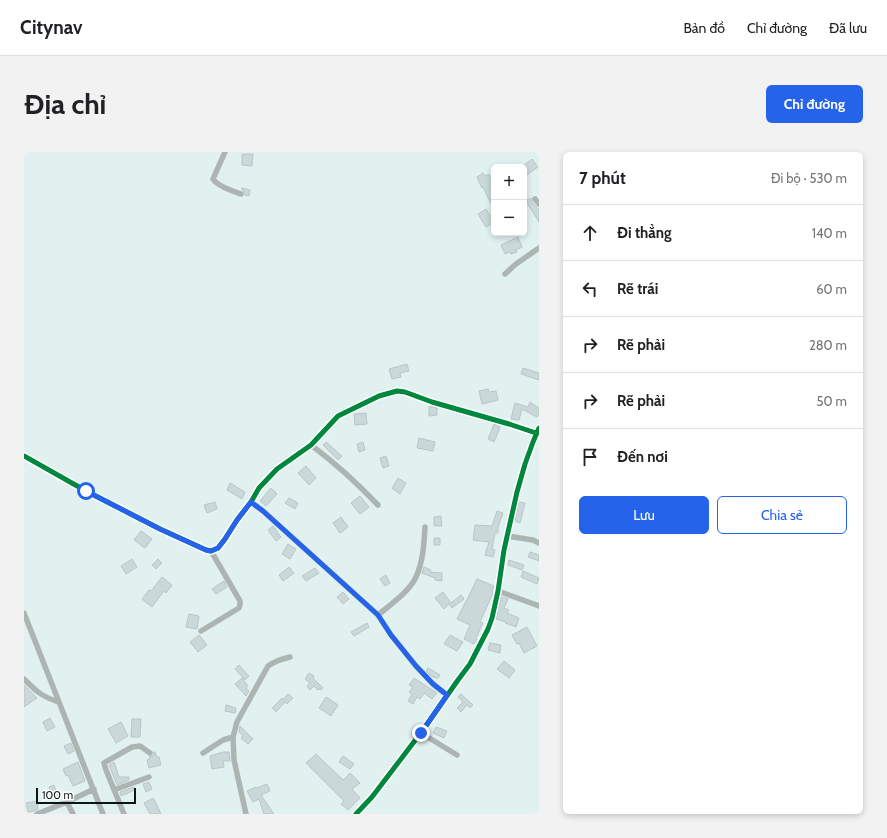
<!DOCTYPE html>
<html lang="vi">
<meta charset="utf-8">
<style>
:root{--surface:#fff;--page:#f2f2f2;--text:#202124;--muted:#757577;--line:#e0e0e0;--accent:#2563eb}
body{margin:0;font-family:Cabin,sans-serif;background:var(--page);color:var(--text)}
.controls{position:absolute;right:12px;top:12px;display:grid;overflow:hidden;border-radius:6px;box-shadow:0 2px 6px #0003}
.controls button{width:36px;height:36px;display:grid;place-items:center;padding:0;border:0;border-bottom:1px solid var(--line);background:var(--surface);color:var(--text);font:20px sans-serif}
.scale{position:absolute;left:12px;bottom:10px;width:100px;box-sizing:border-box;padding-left:4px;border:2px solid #0b1716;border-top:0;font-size:11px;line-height:14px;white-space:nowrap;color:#0b1716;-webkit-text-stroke:3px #fff;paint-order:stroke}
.stop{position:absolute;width:12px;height:12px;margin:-9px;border:3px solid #2563eb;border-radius:50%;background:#fff}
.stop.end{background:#2563eb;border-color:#fff;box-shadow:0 1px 4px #0008}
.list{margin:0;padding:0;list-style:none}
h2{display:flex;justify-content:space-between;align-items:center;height:52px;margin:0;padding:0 16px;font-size:17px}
h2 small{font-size:13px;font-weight:400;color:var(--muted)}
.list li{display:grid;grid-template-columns:26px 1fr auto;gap:12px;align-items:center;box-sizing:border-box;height:56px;padding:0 16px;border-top:1px solid var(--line)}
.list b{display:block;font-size:15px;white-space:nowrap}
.list em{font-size:13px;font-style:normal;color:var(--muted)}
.actions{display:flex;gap:8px;padding:12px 16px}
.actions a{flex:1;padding:9px 0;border:1px solid var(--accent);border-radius:6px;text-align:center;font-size:14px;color:var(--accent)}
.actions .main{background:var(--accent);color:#fff}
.icon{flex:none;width:22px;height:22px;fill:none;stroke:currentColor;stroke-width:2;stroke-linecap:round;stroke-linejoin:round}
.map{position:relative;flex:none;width:515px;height:662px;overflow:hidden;border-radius:6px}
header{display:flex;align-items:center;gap:24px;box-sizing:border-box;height:56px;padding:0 20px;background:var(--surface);border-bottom:1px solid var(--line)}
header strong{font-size:19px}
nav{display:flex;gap:22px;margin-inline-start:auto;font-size:14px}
.intro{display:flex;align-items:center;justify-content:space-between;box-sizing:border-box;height:96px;padding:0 24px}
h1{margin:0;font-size:28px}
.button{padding:10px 18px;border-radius:6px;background:var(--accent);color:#fff;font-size:14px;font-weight:700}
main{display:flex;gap:24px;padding:0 24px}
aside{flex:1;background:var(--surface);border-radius:6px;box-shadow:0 2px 6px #0003}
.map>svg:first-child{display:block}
</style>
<header>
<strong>Citynav</strong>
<nav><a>Bản đồ</a><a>Chỉ đường</a><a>Đã lưu</a></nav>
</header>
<div class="intro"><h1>Địa chỉ</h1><a class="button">Chỉ đường</a></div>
<main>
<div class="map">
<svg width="515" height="662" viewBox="0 0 515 662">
<rect width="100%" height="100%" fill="#e0f1ef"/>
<path fill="#cad8d9" stroke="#b9c6c7" d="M 218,2 L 229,2 L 228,14 L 218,13 Z
M 508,7 L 514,15 L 500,25 L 500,13 Z
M 459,21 L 461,24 L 465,22 L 470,31 L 470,58 L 459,35 L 458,36 L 453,25 Z
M 218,36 L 226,38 L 225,44 L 221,43 L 220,40 L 218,38 Z
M 507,46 L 508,50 L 515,58 L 515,70 L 502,49 Z
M 462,57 L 470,70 L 462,75 L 454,62 Z
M 494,85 L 498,95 L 492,98 L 493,100 L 487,102 L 486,100 L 481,102 L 477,93 Z
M 383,212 L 385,219 L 376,221 L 377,225 L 368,227 L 365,217 Z
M 499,216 L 515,221 L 515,228 L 497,222 Z
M 464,237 L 465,240 L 472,239 L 474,248 L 458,252 L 455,239 Z
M 506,250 L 515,256 L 515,261 L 513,265 L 498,257 L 495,268 L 487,267 L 491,251 L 504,255 Z
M 405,254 L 413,256 L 413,263 L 405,264 Z
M 342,261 L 343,272 L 331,273 L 330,262 Z
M 470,272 L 476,275 L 470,290 L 464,287 Z
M 395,286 L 411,290 L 409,299 L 393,296 Z
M 302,290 L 318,304 L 314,308 L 299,293 Z
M 339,290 L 341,298 L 335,300 L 333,292 Z
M 362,304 L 365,314 L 359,316 L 356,306 Z
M 282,314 L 292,326 L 285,333 L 274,321 Z
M 374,326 L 382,331 L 376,342 L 368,336 Z
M 206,331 L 221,340 L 218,347 L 203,338 Z
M 247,336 L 253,342 L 242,354 L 236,349 Z
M 336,344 L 345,355 L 336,362 L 327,351 Z
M 265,346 L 274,351 L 271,357 L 261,351 Z
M 191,350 L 193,357 L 183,361 L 180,353 Z
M 495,350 L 501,351 L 496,371 L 491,369 Z
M 473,359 L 479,361 L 474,375 L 474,381 L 471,381 L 468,397 L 471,398 L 469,405 L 461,403 L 465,390 L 449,388 L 451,373 L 468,374 Z
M 417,364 L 418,374 L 410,374 L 410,365 Z
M 317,365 L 324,375 L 316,381 L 309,371 Z
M 249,374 L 257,385 L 252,389 L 244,378 Z
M 117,379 L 128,387 L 121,396 L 110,388 Z
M 410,386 L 416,386 L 416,393 L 410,393 Z
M 264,392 L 272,397 L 266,407 L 258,402 Z
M 506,400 L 515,403 L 515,409 L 504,405 Z
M 108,407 L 113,415 L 102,422 L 97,414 Z
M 134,407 L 138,411 L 132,417 L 128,413 Z
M 485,408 L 500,413 L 498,418 L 484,413 Z
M 265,415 L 270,421 L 259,429 L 255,423 Z
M 400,415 L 407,418 L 406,420 L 418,421 L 418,429 L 411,428 L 411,426 L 398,421 Z
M 291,416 L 295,421 L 282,429 L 278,424 Z
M 499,419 L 515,426 L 513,432 L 497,425 Z
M 362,423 L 366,431 L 361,434 L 356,427 Z
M 138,425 L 148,433 L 142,441 L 140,439 L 128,455 L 118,447 L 125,438 L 127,439 Z
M 453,427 L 470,434 L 468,439 L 469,440 L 469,441 L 456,470 L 459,471 L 452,486 L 453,487 L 450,492 L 440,487 L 446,473 L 433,467 L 442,449 L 442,450 Z
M 200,429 L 203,435 L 192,442 L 188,437 Z
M 319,440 L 325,447 L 319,452 L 313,445 Z
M 419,440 L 427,451 L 437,443 L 440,447 L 428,456 L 425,452 L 420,457 L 411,446 Z
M 477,445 L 484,447 L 480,456 L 485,458 L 483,461 L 495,466 L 492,475 L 481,471 L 482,470 L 472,467 Z
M 165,462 L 175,464 L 173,477 L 162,475 Z
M 343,471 L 345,475 L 330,484 L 327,480 Z
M 503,475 L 513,494 L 500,501 L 495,491 L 493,492 L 488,483 Z
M 175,483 L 183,493 L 174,500 L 166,490 Z
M 426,483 L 439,490 L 433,499 L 420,492 Z
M 466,491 L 477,493 L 476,501 L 464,498 Z
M 480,509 L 491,518 L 485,526 L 473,517 Z
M 215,513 L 225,524 L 221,528 L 211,517 Z
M 404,516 L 416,523 L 414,526 L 412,526 L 407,524 L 402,519 Z
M 285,521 L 290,524 L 289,526 L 299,536 L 297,538 L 295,537 L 294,538 L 290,534 L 286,538 L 283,534 L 286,531 L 281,527 Z
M 218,526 L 224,534 L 222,536 L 225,539 L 222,544 L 211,532 Z
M 390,526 L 413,541 L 408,547 L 400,541 L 396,547 L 393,545 L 389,552 L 384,549 L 388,542 L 385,540 L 389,535 L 385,533 Z
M 0,533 L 13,546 L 0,555 Z
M 264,542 L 269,546 L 263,552 L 261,550 L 252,560 L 248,556 L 258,546 L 259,548 Z
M 437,542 L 449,553 L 446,556 L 443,553 L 437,560 L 433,556 L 439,550 L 434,545 Z
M 302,545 L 314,553 L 307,564 L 295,556 Z
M 202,553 L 212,556 L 211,561 L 201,559 Z
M 26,566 L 31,575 L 23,579 L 19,570 Z
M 108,567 L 117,567 L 116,585 L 107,585 Z
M 97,570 L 104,584 L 92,591 L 84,577 Z
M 216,574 L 229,587 L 224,592 L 217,586 L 219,584 L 215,580 Z
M 412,575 L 423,579 L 420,586 L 409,581 Z
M 47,591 L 50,599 L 44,602 L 40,594 Z
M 130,600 L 131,600 L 133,605 L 135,605 L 137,613 L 125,616 L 123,608 L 126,607 L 125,605 L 129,604 Z
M 199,600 L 205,600 L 206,609 L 199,609 L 200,615 L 188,617 L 186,604 Z
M 292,602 L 319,628 L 326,621 L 336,631 L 328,637 L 336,646 L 324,658 L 317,652 L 320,649 L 282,611 Z
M 319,604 L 330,612 L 326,617 L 315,610 Z
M 54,610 L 61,629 L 49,634 L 44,623 L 42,624 L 39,617 Z
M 90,610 L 95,625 L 105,625 L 105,628 L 93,633 L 85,613 Z
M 125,630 L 128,637 L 122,640 L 119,632 Z
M 243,632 L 246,639 L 237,643 L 250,662 L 240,662 L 235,647 L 229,650 L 223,639 L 232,635 L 233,636 Z
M 30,633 L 34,644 L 29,647 L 25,635 Z
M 110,635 L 111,638 L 97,644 L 96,640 Z
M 129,646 L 132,651 L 137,662 L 126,662 L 120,651 Z
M 13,649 L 14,657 L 10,659 L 4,660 L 2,651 Z"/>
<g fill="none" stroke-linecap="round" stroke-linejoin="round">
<path stroke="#adb5b2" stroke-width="5.5" d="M 201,0 L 189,27 C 193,34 209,39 217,42
M 511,47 L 515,52
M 481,122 L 492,112 L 515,96
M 287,293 C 311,311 333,331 354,353
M 0,304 L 62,339 L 136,377 L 182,398 L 187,399 L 194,396 L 201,387 L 213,368 L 227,350 L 235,336 L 253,317 L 287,293 L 314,264 L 355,244 L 373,239 L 381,240 L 408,250 L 485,272 L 512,281
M 227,350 L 239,359 L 354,463 L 367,483 L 392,514 L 409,532 L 423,543
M 483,384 L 509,388 L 515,391
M 474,439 L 515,454
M 0,461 L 79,662
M 354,463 C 366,453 385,440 392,425 C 399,410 400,392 401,375
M 177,479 L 215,456 L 216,453 L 216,449 L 187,399
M 0,527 C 12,539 18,545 35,550
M 397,581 L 433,603
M 179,601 L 199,588 L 209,585
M 90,638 L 125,625
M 43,650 L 49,662
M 13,662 L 43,650 L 70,637
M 100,662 L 82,618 L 80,611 L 108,595 L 116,594 L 126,601
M 222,662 L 210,608 L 209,585 L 213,570 L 244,514 C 251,509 257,507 266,505
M 332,662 L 348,645 L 399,578 L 434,528 L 446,512 L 464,477 L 468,466 L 474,439 L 480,398 L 493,340 L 501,312 L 509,290 L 515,276"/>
<defs>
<path id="cycleway" d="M 0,304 L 62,339 L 136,377 L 182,398 L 187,399 L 194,396 L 201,387 L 213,368 L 227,350 L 235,336 L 253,317 L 287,293 L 314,264 L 355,244 L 373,239 L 381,240 L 408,250 L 485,272 L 512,281
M 332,662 L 348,645 L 399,578 L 434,528 L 446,512 L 464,477 L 468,466 L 474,439 L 480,398 L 493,340 L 501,312 L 509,290 L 515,276"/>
</defs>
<use href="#cycleway" stroke="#fff" stroke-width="8"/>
<use href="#cycleway" stroke="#00873e" stroke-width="5"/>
</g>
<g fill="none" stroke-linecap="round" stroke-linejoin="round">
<path stroke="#2563eb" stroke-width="5" d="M 62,339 L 136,377 L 182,398 L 187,399 L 194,396 L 201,387 L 213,368 L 227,350 L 239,359 L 354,463 L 367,483 L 392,514 L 409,532 L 423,543 L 397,581"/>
</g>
</svg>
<div class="controls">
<button>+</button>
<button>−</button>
</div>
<div class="scale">100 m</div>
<div class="stop" style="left:62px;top:339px"></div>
<div class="stop end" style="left:397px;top:581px"></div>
</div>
<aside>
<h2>7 phút<small>Đi bộ · 530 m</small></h2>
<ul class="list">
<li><svg class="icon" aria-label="ahead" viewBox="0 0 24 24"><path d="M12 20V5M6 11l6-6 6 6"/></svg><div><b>Đi thẳng</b></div><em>140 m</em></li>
<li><svg class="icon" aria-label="left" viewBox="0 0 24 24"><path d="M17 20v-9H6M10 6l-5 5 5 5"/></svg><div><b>Rẽ trái</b></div><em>60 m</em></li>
<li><svg class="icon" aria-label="right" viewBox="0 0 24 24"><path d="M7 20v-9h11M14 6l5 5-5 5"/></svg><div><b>Rẽ phải</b></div><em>280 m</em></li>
<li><svg class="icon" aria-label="right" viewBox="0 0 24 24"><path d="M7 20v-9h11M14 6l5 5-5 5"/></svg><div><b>Rẽ phải</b></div><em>50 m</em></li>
<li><svg class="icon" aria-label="arrive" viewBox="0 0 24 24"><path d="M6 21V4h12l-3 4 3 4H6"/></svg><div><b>Đến nơi</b></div></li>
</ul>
<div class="actions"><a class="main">Lưu</a><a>Chia sẻ</a></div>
</aside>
</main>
